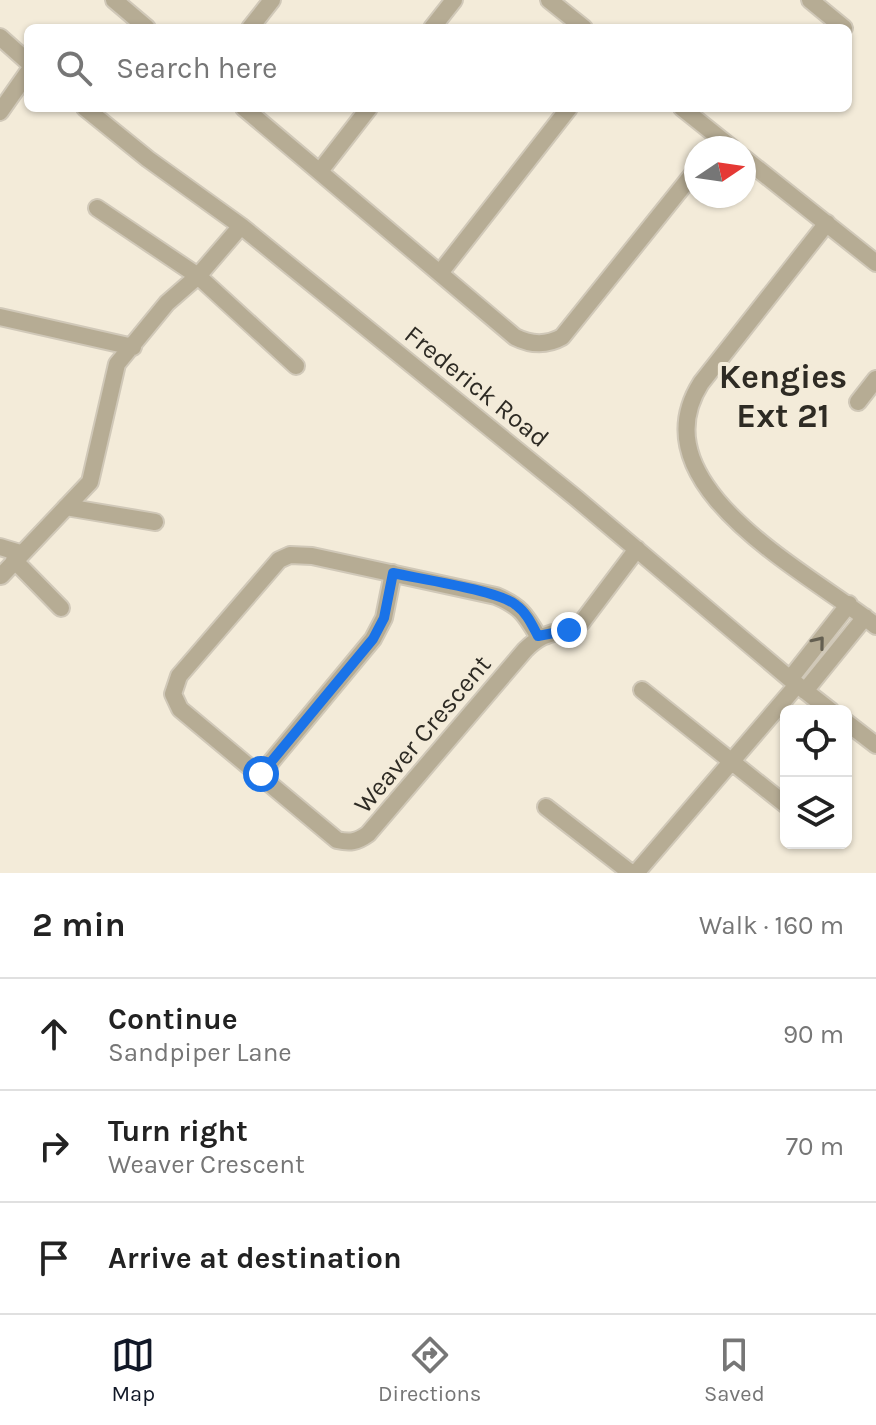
<!DOCTYPE html>
<meta charset="utf-8">
<style>
:root{--surface:#fff;--page:#f6f6f6;--text:#222;--muted:#767676;--line:#e0e0e0;--accent:#111827}
body{margin:0;font-family:Karla,sans-serif;background:var(--page);color:var(--text)}
.controls{position:absolute;right:24px;bottom:24px;display:grid;overflow:hidden;border-radius:12px;box-shadow:0 2px 6px #0004}
.controls button{width:72px;height:72px;display:grid;place-items:center;padding:0;border:0;border-bottom:2px solid var(--line);background:var(--surface);color:var(--text);font:40px sans-serif}
.compass{position:absolute;left:684px;top:136px;width:72px;height:72px;border-radius:50%;background:var(--surface);box-shadow:0 2px 6px #0004;rotate:77deg}
.stop{position:absolute;width:24px;height:24px;margin:-18px;border:6px solid #1a73e8;border-radius:50%;background:#fff}
.stop.end{background:#1a73e8;border-color:#fff;box-shadow:0 2px 8px #0008}
.list{margin:0;padding:0;list-style:none}
h2{display:flex;justify-content:space-between;align-items:center;height:104px;margin:0;padding:0 32px;font-size:34px}
h2 small{font-size:26px;font-weight:400;color:var(--muted)}
.list li{display:grid;grid-template-columns:52px 1fr auto;gap:24px;align-items:center;box-sizing:border-box;height:112px;padding:0 32px;border-top:2px solid var(--line)}
.list b{display:block;font-size:30px;white-space:nowrap}
.list p{margin:0;font-size:26px;white-space:nowrap;color:var(--muted)}
.list em{font-size:26px;font-style:normal;color:var(--muted)}
.icon{flex:none;width:44px;height:44px;fill:none;stroke:currentColor;stroke-width:2;stroke-linecap:round;stroke-linejoin:round}
.map{position:relative;flex:none;width:876px;height:873px;overflow:hidden}
.search{position:absolute;background:var(--surface);box-shadow:0 2px 6px #0004;left:24px;right:24px;top:24px;height:88px;display:flex;align-items:center;gap:20px;box-sizing:border-box;padding:0 28px;border-radius:12px;color:var(--muted);font-size:30px}
.sheet{height:440px;background:var(--surface)}
nav{display:flex;justify-content:space-around;align-items:center;box-sizing:border-box;height:112px;border-top:2px solid var(--line);background:var(--surface);font-size:22px;color:var(--muted)}
nav a{display:grid;justify-items:center;gap:4px}
nav .on{color:var(--accent)}
.map>svg:first-child{display:block}
</style>
<div class="map">
<svg width="876" height="873" viewBox="0 0 876 873">
<rect width="100%" height="100%" fill="#f3ebd9"/>
<g fill="none" stroke-linecap="round" stroke-linejoin="round">
<defs>
<path id="street" d="M 114,0 L 147,28
M 549,0 L 584,28
M 810,0 L 844,28
M 250,28 L 272,0
M 432,28 L 454,0
M 0,37 L 28,62
M 85,108 L 148,159 L 241,226 L 576,498 L 790,679 L 831,711
M 244,108 L 515,337 C 531,345 546,346 562,337 L 696,170
M 682,108 L 732,148
M 0,112 L 28,72
M 744,158 L 876,263
M 320,171 L 369,108
M 97,208 L 198,276 L 296,366
M 827,223 L 701,383 C 635,487 812,574 876,626
M 440,273 L 569,108
M 0,317 L 133,347
M 858,402 L 876,379
M 66,507 L 155,522
M 0,547 L 20,553
M 14,560 L 61,608
M 1,576 L 90,482 L 117,364 L 167,303 L 198,276 L 241,226
M 538,636 C 525,614 520,606 496,596 L 312,556 L 290,555 L 279,560 L 179,676 L 173,694 L 180,709 L 337,840 C 350,843 357,842 368,834 L 525,650 C 548,627 558,637 582,622 L 637,549
M 790,679 L 849,604
M 642,690 L 786,805
M 805,691 L 865,617
M 846,722 L 876,745
M 261,774 L 373,639 L 384,618 L 393,573
M 546,807 L 631,873
M 636,873 L 797,685"/>
</defs>
<use href="#street" stroke="#d0c8b8" stroke-width="20"/>
<use href="#street" stroke="#b6ac94" stroke-width="16"/>
</g>
<defs><path id="oneway-chevron" d="M-2-3.5L2.5 0L-2 3.5" fill="none" stroke-width="1.6" stroke-linecap="round" stroke-linejoin="round" transform="scale(2)"/></defs>
<use stroke="#645f51" href="#oneway-chevron" transform="translate(819 642) rotate(-51)"/>
<g fill="none" stroke-linecap="round" stroke-linejoin="round">
<path stroke="#1a73e8" stroke-width="10" d="M 261,774 L 373,639 L 384,618 L 393,573 C 420,579 497,590 516,605 C 527,613 532,625 538,636 L 569,630"/>
</g>
<g text-anchor="middle" stroke-width="8" stroke-linejoin="round" paint-order="stroke">
<g font-size="26" fill="#2e2b24" stroke="#f3ebd9">
<text transform="translate(477 386) rotate(39)" y="9">Frederick Road</text>
<text transform="translate(422 734) rotate(-50)" y="9">Weaver Crescent</text>
</g>
<g font-size="34" font-weight="bold" fill="#2e2b24" stroke="#f3ebd9">
<text x="783" y="388">Kengies<tspan x="783" dy="39">Ext 21</tspan></text>
</g>
</g>
</svg>
<div class="controls">
<button><svg class="icon" aria-label="locate" viewBox="0 0 24 24"><circle cx="12" cy="12" r="6"/><path d="M12 2v4M12 18v4M2 12h4M18 12h4"/></svg></button>
<button><svg class="icon" aria-label="layers" viewBox="0 0 24 24"><path d="M12 4l9 5-9 5-9-5zM3 14l9 5 9-5"/></svg></button>
</div>
<svg class="compass" viewBox="-18 -18 36 36"><path d="M0-13l5 13h-10z" fill="#e53935"/><path d="M0 13l5-13h-10z" fill="#767676"/></svg>
<div class="stop" style="left:261px;top:774px"></div>
<div class="stop end" style="left:569px;top:630px"></div>
<div class="search"><svg class="icon" aria-label="search" viewBox="0 0 24 24"><circle cx="10" cy="10" r="6"/><path d="M15 15l6 6"/></svg>Search here</div>
</div>
<section class="sheet">
<h2>2 min<small>Walk · 160 m</small></h2>
<ul class="list">
<li><svg class="icon" aria-label="ahead" viewBox="0 0 24 24"><path d="M12 20V5M6 11l6-6 6 6"/></svg><div><b>Continue</b><p>Sandpiper Lane</p></div><em>90 m</em></li>
<li><svg class="icon" aria-label="right" viewBox="0 0 24 24"><path d="M7 20v-9h11M14 6l5 5-5 5"/></svg><div><b>Turn right</b><p>Weaver Crescent</p></div><em>70 m</em></li>
<li><svg class="icon" aria-label="arrive" viewBox="0 0 24 24"><path d="M6 21V4h12l-3 4 3 4H6"/></svg><div><b>Arrive at destination</b></div></li>
</ul>
</section>
<nav>
<a class="on"><svg class="icon" aria-label="map" viewBox="0 0 24 24"><path d="M3 6l6-2 6 2 6-2v14l-6 2-6-2-6 2zM9 4v14M15 6v14"/></svg>Map</a>
<a><svg class="icon" aria-label="directions" viewBox="0 0 24 24"><path d="M12 3l9 9-9 9-9-9zM9 14v-3h6M13 9l2 2-2 2"/></svg>Directions</a>
<a><svg class="icon" aria-label="saved" viewBox="0 0 24 24"><path d="M7 4h10v16l-5-4-5 4z"/></svg>Saved</a>
</nav>
